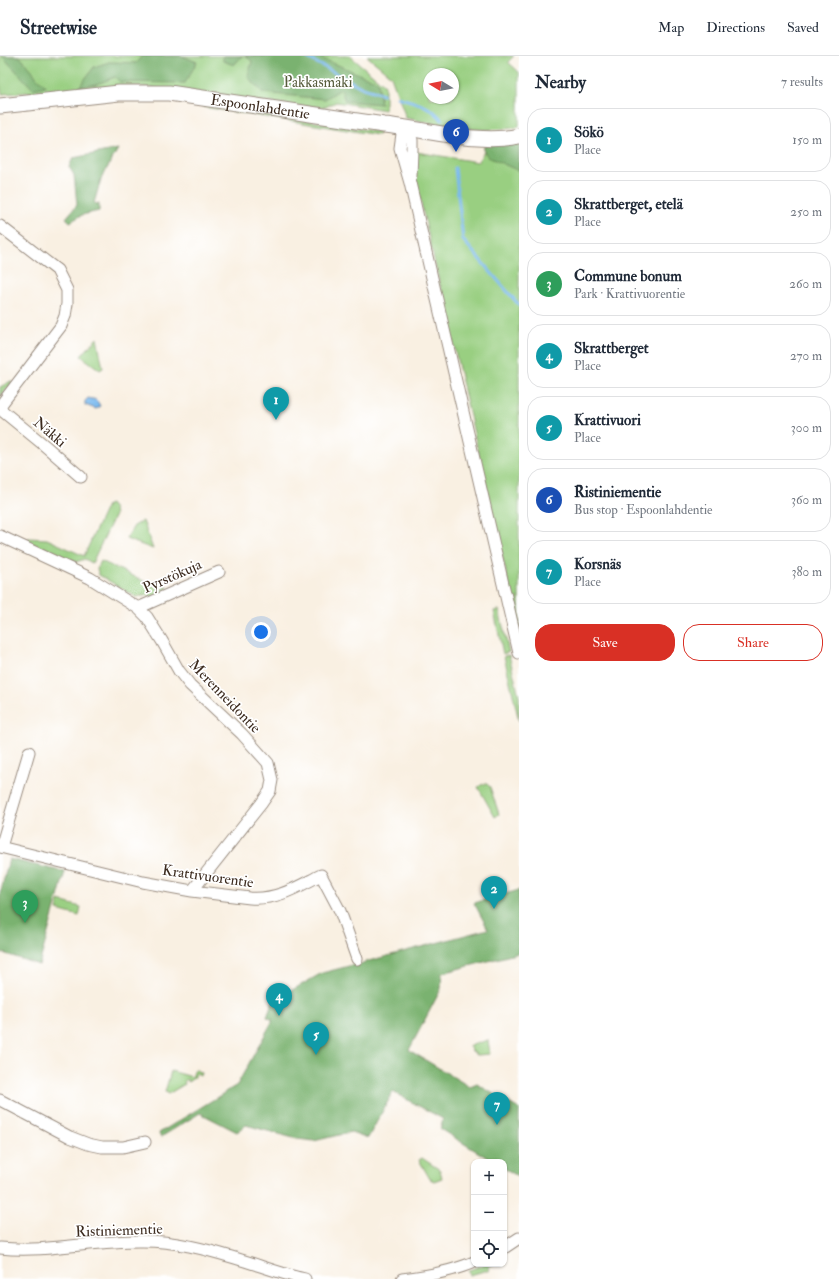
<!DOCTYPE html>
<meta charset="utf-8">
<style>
:root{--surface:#fff;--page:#f6f6f7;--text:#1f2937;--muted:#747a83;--line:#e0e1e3;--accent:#d93025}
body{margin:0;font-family:"IM FELL Double Pica",serif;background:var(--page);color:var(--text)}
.controls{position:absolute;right:12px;bottom:12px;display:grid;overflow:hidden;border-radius:8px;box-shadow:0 1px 3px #0004}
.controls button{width:36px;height:36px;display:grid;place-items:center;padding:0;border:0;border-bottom:1px solid var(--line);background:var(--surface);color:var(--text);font:20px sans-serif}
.compass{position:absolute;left:423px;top:12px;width:36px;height:36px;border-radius:50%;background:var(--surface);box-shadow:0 1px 3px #0004;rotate:280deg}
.you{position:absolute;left:261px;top:576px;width:14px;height:14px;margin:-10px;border:3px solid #fff;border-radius:50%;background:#1a73e8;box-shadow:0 0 0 6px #1a73e833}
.badge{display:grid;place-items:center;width:26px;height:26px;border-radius:50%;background:var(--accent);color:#fff;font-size:13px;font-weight:700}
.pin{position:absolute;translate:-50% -33px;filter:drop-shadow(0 1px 2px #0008)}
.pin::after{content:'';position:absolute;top:21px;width:14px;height:12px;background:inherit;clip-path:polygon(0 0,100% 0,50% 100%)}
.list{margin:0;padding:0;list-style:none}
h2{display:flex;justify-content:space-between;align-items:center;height:52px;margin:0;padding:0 16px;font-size:17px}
h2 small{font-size:13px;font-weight:400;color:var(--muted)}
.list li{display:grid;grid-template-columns:26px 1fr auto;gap:12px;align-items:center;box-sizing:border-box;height:64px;margin:0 8px 8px;padding:0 8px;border:1px solid var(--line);border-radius:16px}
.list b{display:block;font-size:15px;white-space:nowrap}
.list p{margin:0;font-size:13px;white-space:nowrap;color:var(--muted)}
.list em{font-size:13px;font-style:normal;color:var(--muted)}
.actions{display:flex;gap:8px;padding:12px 16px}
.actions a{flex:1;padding:9px 0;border:1px solid var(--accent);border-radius:16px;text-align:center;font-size:14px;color:var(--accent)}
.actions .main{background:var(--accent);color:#fff}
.icon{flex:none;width:22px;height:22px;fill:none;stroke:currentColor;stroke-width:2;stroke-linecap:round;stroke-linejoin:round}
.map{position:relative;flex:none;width:519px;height:1223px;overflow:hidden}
header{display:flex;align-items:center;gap:24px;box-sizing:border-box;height:56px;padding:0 20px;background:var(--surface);border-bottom:1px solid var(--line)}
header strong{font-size:19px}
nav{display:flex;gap:22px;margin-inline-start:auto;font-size:14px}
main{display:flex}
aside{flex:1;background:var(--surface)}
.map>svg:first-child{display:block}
</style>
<header>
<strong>Streetwise</strong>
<nav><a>Map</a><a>Directions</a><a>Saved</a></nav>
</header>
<main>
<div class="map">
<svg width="519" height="1223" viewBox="0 0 519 1223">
<rect width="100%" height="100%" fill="#fff"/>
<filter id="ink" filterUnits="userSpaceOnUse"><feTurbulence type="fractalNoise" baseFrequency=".025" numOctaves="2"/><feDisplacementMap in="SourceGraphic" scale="8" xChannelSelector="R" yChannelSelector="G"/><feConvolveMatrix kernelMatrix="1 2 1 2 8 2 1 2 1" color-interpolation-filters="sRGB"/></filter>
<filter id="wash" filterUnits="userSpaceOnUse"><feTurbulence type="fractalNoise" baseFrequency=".012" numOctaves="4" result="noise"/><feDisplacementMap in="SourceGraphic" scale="16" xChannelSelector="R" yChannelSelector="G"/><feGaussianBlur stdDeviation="0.9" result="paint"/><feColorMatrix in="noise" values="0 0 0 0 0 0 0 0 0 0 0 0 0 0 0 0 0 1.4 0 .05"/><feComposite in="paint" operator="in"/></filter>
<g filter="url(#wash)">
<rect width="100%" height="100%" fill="#f9f0e2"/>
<path fill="#99cf81" stroke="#6a7c50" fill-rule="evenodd" d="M 0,0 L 350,0 L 385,29 L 385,54 L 336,46 L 326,51 L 297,50 L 137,30 L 2,38 L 0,29 Z
M 367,0 L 514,0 L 508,6 L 519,16 L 519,71 C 481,78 443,70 406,62 L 391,20 ZM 429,18 L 453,18 L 453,42 L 429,42 Z
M 200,47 L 380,76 L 378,79 L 203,51 Z
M 519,85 L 519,573 L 415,121 L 416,96 L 478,106 L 484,95 L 484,90 Z
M 97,282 L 103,312 L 100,314 L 81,300 Z
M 11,325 L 12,327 L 0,341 L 0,331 Z
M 110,448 L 114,453 L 115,459 L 92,507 L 85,503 L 76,506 L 29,486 L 28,482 L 47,483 L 84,500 L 107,449 Z
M 143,465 L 153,493 L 126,483 L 134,470 Z
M 101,505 L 161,533 L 163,534 L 166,528 L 168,533 L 152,542 L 149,539 L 136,541 L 99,519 L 97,513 Z
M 499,554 L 509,596 L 503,598 L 494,555 Z
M 509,599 L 519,640 L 519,665 L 504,600 Z
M 483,728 L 487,728 L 490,731 L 499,758 L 495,761 L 478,731 Z
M 59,845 L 81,851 L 79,860 L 57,854 Z
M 488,984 L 490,998 L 477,999 L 472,995 L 469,990 Z
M 195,1013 L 201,1017 L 201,1018 L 199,1019 L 197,1017 L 195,1019 L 195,1021 L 188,1026 L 187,1023 L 184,1025 L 185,1028 L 168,1038 L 165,1036 L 171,1015 L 192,1021 Z
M 422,1102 L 440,1114 L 442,1122 L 434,1125 L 430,1123 L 419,1104 Z
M 486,1208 L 493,1208 L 488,1211 L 490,1214 L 489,1215 L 484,1215 L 470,1219 L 469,1217 L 469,1214 Z"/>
<path fill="#7ab26f" stroke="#5a6e46" d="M 2,0 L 19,0 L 32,14 L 36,21 L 46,30 L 33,33 Z
M 142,0 L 182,0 L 197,6 L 185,27 L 120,26 L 115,21 L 97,28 L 79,31 L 94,11 L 109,6 L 136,7 Z
M 223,0 L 242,0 L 234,9 L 223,5 Z
M 245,0 L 319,0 L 321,2 L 378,26 L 381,48 L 345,45 L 341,33 L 325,43 L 263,37 L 248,21 L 252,5 Z
M 519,85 L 519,115 L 488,101 L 484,95 L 484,90 Z
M 118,93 L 101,123 L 94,147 L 99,148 L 99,155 L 82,159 L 70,166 L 66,162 L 77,149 L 74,119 L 69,111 L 73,102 Z
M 9,803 L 65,816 L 39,909 L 0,896 L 0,838 Z
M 519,834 L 519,897 L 442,917 L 441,933 L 409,994 L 470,1031 L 477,1028 L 519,1053 L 519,1121 L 504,1112 L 504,1106 L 494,1106 L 440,1073 L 443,1063 L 393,1036 L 368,1082 L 351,1076 L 314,1085 L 297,1083 L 246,1069 L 237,1076 L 200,1057 L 161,1081 L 159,1077 L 237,1029 L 273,964 L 267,961 L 273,945 L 322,917 L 353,909 L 356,910 L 365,906 L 488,873 L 474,847 Z"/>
<path fill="#7bbaef" stroke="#5b7286" d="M 88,342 C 96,344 96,342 100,350 L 96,353 L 85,349 L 85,345 Z"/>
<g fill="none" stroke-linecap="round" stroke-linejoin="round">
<path stroke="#7bbaef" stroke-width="3" d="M 304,0 L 363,32 L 383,38
M 397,41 C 414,46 431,49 442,64
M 455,112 L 463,184 L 519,249"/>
</g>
</g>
<g filter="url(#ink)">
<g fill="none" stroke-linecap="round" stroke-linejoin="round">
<defs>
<path id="street" d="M 403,71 L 400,92 L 410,127 L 519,597
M 403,71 L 412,84 L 412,94 L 411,120
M 0,170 L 57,214 L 67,234 L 67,248 L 65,260 L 61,270 L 0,350
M 0,353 L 44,389 L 81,421
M 0,480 L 90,522 L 138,552 L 147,561 L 162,585 L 179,615 L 190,629 L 242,678 L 268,707 L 272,724 L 270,735 L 261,748 L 192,835
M 138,552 L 219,516
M 0,791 L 143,826 L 192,835 L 250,842 C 278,844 297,831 321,819 L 340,855 L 357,903
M 1,791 L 29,696
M 0,1044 L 70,1081 L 88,1088 L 102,1091 L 123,1091 L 145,1086
M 0,1192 C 48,1197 95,1184 143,1185 C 175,1185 205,1193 235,1202 C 259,1209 281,1218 305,1223
M 504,1192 L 519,1182
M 402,1223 C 427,1220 451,1216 474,1206"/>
<g id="secondary">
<path id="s1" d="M 0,50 L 119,37 L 169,37 L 384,69 C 426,73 478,89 519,80"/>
</g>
</defs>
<use href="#street" stroke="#9a8d80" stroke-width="13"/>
<use href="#secondary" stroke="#9a8d80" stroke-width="17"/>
<use href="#street" stroke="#fff" stroke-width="11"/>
<use href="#secondary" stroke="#fff" stroke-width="15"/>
</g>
</g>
<g text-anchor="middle" stroke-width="3.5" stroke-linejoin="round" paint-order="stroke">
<g font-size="15" fill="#575c3c" stroke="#fff">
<text x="318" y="31">Pakkasmäki</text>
</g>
<g font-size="15" fill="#3b2a1e" stroke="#fff">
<text dy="5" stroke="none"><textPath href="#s1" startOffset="262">Espoonlahdentie</textPath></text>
<text transform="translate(50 376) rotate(40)" y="5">Näkki</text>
<text transform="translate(172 520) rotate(-24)" y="5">Pyrstökuja</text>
<text transform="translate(225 640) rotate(46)" y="5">Merenneidontie</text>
<text transform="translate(208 820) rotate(8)" y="5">Krattivuorentie</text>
<text transform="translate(119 1174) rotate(-2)" y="5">Ristiniementie</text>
</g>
</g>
</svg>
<div class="controls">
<button>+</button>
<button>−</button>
<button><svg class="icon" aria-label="locate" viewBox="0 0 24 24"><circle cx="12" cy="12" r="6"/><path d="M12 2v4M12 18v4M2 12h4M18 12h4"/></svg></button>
</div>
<svg class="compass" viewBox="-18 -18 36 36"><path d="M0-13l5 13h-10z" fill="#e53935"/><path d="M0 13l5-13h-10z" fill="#747a83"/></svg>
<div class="you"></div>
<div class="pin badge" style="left:276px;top:364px;background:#0f9aa8">1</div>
<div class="pin badge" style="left:494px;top:853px;background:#0f9aa8">2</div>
<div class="pin badge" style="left:25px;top:867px;background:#2e9e5b">3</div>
<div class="pin badge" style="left:279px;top:960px;background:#0f9aa8">4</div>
<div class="pin badge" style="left:316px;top:999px;background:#0f9aa8">5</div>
<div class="pin badge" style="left:456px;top:96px;background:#1a4fb4">6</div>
<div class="pin badge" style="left:497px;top:1069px;background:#0f9aa8">7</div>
</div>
<aside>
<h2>Nearby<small>7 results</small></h2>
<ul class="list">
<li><span class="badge" style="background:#0f9aa8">1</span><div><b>Sökö</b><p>Place</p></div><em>150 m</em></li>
<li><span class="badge" style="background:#0f9aa8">2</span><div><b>Skrattberget, etelä</b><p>Place</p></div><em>250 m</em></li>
<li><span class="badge" style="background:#2e9e5b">3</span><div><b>Commune bonum</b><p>Park · Krattivuorentie</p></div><em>260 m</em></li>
<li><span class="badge" style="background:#0f9aa8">4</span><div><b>Skrattberget</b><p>Place</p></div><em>270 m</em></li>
<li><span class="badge" style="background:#0f9aa8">5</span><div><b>Krattivuori</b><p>Place</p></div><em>300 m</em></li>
<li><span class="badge" style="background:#1a4fb4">6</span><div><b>Ristiniementie</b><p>Bus stop · Espoonlahdentie</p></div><em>360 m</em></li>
<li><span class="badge" style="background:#0f9aa8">7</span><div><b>Korsnäs</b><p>Place</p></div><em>380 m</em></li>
</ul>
<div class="actions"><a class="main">Save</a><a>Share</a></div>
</aside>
</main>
